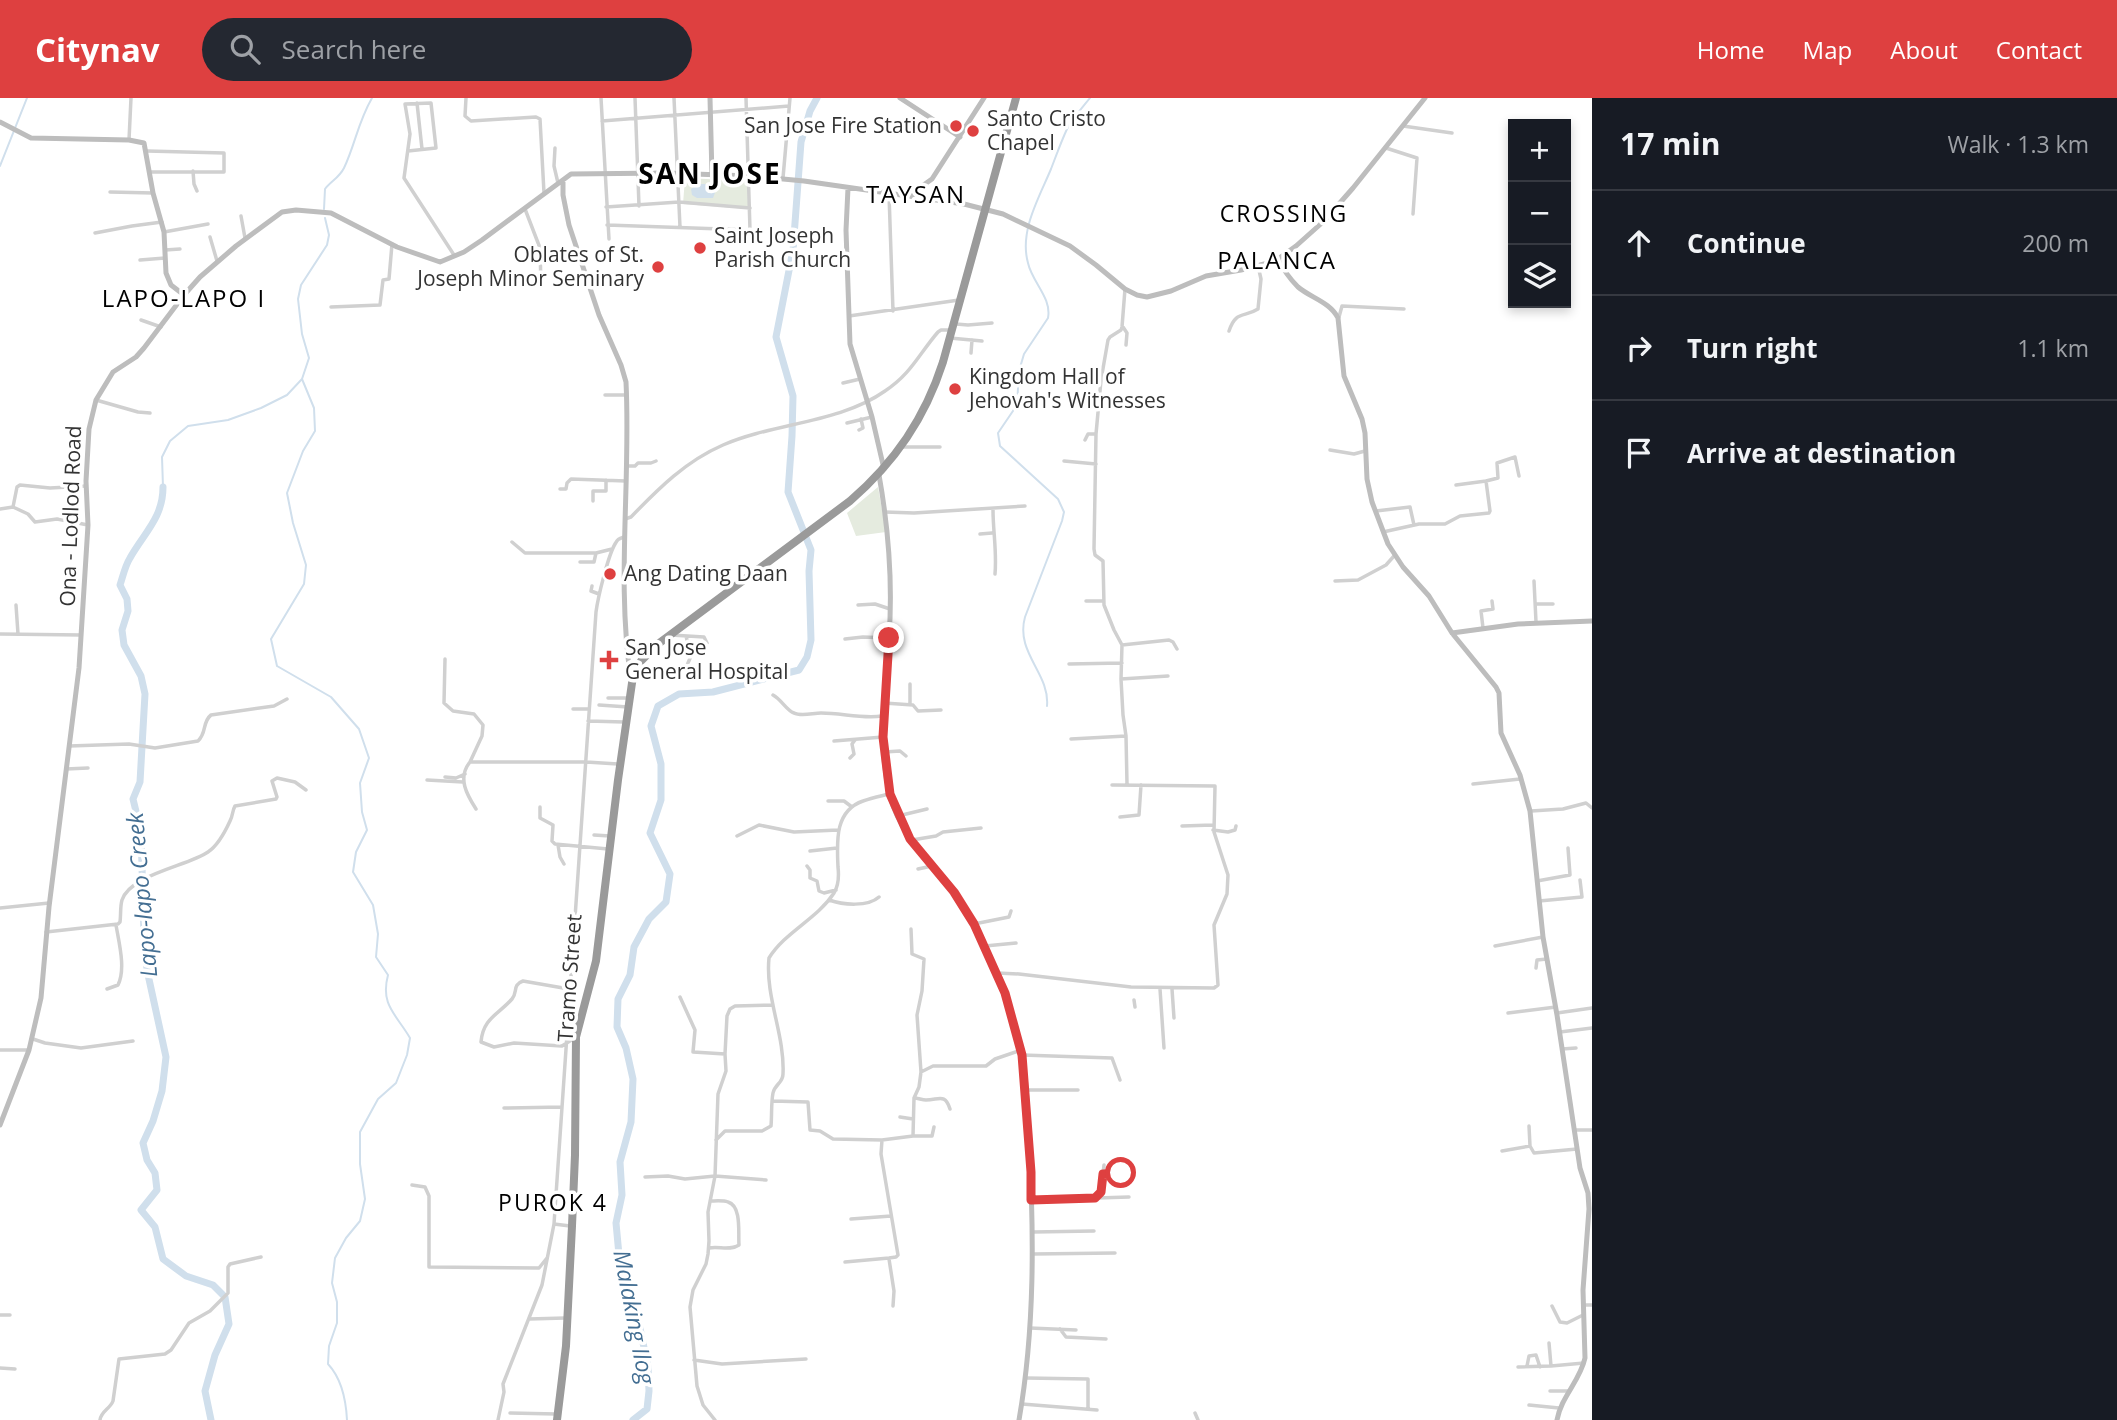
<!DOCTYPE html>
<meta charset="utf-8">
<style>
:root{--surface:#171b24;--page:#242831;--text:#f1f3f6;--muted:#9ea1a6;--line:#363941;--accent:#de4040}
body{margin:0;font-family:"Open Sans",sans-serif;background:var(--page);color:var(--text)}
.controls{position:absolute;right:21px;top:21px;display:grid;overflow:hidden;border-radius:0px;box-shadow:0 4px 10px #0003}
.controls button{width:63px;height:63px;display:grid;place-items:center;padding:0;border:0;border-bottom:2px solid var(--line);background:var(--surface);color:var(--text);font:35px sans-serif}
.stop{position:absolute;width:21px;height:21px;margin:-16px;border:5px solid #de4040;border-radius:50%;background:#fff}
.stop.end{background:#de4040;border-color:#fff;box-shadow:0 2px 7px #0008}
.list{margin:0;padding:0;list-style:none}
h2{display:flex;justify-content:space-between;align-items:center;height:91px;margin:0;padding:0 28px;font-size:30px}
h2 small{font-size:23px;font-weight:400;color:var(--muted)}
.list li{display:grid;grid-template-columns:46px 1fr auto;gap:21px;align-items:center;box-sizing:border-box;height:105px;padding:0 28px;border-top:2px solid var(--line)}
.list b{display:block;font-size:26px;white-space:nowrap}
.list em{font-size:23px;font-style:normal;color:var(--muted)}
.icon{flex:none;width:38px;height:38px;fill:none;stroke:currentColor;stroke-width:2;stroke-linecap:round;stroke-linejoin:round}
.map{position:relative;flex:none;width:1592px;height:1322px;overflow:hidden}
header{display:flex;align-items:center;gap:42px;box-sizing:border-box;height:98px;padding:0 35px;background:var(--accent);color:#fff}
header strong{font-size:33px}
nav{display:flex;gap:38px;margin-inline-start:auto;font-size:24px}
.search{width:490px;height:63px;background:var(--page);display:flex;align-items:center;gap:18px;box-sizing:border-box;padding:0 24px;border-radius:38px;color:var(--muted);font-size:26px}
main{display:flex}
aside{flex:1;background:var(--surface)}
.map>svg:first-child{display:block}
</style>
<header>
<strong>Citynav</strong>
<div class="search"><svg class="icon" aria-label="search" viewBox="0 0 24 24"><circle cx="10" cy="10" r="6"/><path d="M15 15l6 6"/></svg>Search here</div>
<nav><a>Home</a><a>Map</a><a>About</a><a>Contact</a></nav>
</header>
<main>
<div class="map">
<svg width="1592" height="1322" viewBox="0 0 1592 1322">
<rect width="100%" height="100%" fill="#fff"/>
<path fill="#e5ebdf" d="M 685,80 L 748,83 L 749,111 L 683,106 Z
M 878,389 L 886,434 L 856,438 L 847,415 Z"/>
<path fill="#d0dfec" d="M 698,86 L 716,86 L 716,92 L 713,100 L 697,100 L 692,97 L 691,91 Z"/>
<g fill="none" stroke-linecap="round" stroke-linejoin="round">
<path stroke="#d0dfec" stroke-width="2" d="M 0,68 L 27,0
M 324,111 L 325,91 C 331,83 339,80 344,70 C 355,47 358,24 372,0
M 302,281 L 314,310 L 315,333 L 303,353 L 287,395 L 293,425 L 306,467 L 304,486 L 271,541 L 277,568 L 331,599 L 359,631 L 369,660 L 360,685 L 362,714 L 367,732 L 356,754 L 353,774 L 373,807 L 378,836 L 376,859 L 388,877 C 380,907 396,916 410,940 L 407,957 L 396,985 L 378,1001 L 360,1034 L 360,1066 L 365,1101 L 360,1123 L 346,1140 L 335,1160 L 332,1185 L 337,1204 L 337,1225 L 329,1248 L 328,1266 C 342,1281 346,1302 347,1322
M 163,389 L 162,359 L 170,343 L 188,328 L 228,322 L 261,310 L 287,297 L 302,281 L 309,260 L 302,236 L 298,201 L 301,187 L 327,147 L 329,137 L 325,120
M 1047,608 C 1050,575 1015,555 1025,519 L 1062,423 L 1064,414 L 1058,401 L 1000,348 L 998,335 L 1017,307 L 1019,273 L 1024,256 L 1048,220 C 1052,200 1032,184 1028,165 C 1019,133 1039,100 1051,71 C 1056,58 1061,44 1067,31 C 1073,20 1082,10 1090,0"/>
<path stroke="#d0dfec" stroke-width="7" d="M 163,389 C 163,420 144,435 130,460 C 125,468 123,478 120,487 L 127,501 L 128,513 L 122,532 L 124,547 L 141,578 L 145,596 L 140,684 L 133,701 L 141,734 L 144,838 L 147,872 L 166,959 L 162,993 L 153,1023 L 143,1045 L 147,1062 L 155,1075 L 157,1092 L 141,1112 L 155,1129 L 163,1161 L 186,1178 L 213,1187 L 225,1199 L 229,1226 L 215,1257 L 205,1293 L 211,1322
M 633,1322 L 647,1311 L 649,1293 L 648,1269 L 635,1206 L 619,1157 L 616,1125 L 622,1097 L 620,1064 L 631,1024 L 633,981 L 626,950 L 617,929 L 618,901 L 630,877 L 634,849 L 649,821 L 666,804 L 670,776 L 650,735 L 661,702 L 661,666 L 651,628 L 658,608 L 679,596 L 713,594 L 799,572 L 807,559 L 811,542 L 809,473 L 811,452 L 788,394 L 792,338 L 793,298 L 776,239 L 793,152 L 801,44 L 810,13 L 817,0"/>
<path stroke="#d0d0d0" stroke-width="3.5" d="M 466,0 L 465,18 L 471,23 L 536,19 L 540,21 L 544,95
M 601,0 L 609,141
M 635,0 L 639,108
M 674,0 L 680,129
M 417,5 L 422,51
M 602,23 L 789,8
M 1403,28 L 1452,35
M 129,42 L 131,0
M 555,50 L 554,68 L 558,85
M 1386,50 L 1417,60 L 1413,116
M 147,53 L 224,55 L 224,74 L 151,74
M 408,53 L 436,50 L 431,5 L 405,6 L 410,36 L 404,80 L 454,157
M 193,73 L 194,86 L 197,93
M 783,80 L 790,0
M 110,94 L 153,95
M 889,96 L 893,213
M 606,109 L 679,104 L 750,110
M 525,111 L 540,150 L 541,188
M 241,118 L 245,140
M 607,127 L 750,132 L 746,0
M 164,134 L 208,126
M 95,135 L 132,128 L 162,124
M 210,139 L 217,163
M 165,152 L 180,151
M 140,162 L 165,160
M 1125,191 L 1122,229 L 1121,232 L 1110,239 L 1108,242 L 1101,282 L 1096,336 L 1094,451 L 1095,457 L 1103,463 L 1104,507 L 1114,532 L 1122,547 L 1121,581 L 1123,617 L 1126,638 L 1127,686
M 331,209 L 380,207 L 383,182 L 389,181 L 392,146
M 849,218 L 959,202
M 1339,219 L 1342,208 L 1404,211
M 141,222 L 161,229
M 956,226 L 968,227 L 992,225
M 1123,229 L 1127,235 L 1126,247
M 1229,233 C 1236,212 1244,220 1258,211 L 1261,181 L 1258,168
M 950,240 L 982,243
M 971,255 L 972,242
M 1074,281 L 1101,282
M 843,285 L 860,281
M 605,297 L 626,297
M 96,302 L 138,314 L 150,315
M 847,325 L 872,319
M 859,332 L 863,330 L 861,321
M 1085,342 L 1088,336 L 1096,336
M 902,349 L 940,349
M 1330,352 L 1354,356 L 1365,353
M 1064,363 L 1096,366
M 626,368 L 635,368 L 638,365 L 651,365 L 656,363
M 1456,387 L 1486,383
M 560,391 L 566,391 L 567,385 L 571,381 L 626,383
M 593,403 L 593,393 L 606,393 L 606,382
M 13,409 L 28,416 L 35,424 L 57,421 L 88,427
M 0,411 L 13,409 L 17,389 L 20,387 L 50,390 L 86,388
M 993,412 C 993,433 997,454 995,476
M 1376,413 L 1410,409 L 1414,427
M 885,414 L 914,415 L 1025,408
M 625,421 L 631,419 C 659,390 686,363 723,347 C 773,325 840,325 885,293 C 911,276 919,256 938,234 L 941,232 L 951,232
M 1383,434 L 1419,426 L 1445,426 L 1460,418 L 1489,415 L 1490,413 L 1486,383 L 1498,380 L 1497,365 L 1515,359 L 1519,378
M 980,436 L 992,435
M 512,444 L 525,455 L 596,455 L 612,451
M 580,464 L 594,464 L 596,455
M 1335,483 L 1358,482 L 1386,467 L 1394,458
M 1534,483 L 1536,524
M 592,488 L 591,493 L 599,496
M 1086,503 L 1103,503
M 1535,506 L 1553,506
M 16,507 L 18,536
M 858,507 L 875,506 L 890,511
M 1483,530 L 1481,513 L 1493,511 L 1492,503
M 0,536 L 81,537
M 671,537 L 704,539 L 707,545
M 845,541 L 863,539 L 888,540
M 1122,547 L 1169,542 L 1173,544 L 1177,551
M 445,561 L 444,605 L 453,613 L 474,616 L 483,627 L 482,638 L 470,664
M 1069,566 L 1122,565
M 685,572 L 691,558 L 686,538
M 1121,581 L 1168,578
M 910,586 L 910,607
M 773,597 C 782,602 786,612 794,615 C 801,619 813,615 821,615 C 842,615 862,621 882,618
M 608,600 L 629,600
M 884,605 L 913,607 L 918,613 L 941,612
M 599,607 L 628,609
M 573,611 L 589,611
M 588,623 L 624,624
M 1071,641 L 1126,638
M 834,643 L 883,639
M 69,648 L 129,646 L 155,650 L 198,643 C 207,635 202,624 211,617 L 274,608 L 287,601
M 884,654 L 900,653 L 906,658
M 850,660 L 854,656 L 852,646 L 855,642
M 66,671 L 88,670
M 445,679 L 456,680 L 465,676
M 427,682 L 463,684
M 1473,686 L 1520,681
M 828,703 L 844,703 L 852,709
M 540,709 L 540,720 L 553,727 L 552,743 L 555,746 L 608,751
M 476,711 C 467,697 457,680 470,664 L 586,664 L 618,666
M 1531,713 L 1563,711 L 1586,705 L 1592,710
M 898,718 L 927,711
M 1120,719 L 1139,717 L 1141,687
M 1182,728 L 1213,727
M 1213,732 L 1228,734 L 1235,732 L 1236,728
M 594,737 L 610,738
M 737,738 L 759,727 L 794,734 L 838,732
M 912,742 L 936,738 L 943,734 L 981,730
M 558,747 L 560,759 L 564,766
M 810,753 L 837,750
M 807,768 L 810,772 L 810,780 L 817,783 L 819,793 L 824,795 L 836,792
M 918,771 L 932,768
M 1537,783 L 1570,777 L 1568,750
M 829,802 C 843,807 868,809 879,799
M 1539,803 L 1582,799 L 1580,782
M 0,810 L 49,805
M 974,826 L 1009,819 L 1011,813
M 46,834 L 118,826 L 120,824 C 121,817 120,809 122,802 C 131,776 188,768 208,754 C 217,748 225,734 230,723 C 233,718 232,713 235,708 L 276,701 L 277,699 L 272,683 L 277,680 L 295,684 L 306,692
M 985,848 L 1016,845
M 1495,848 L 1543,839
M 1536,870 L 1537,862 L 1547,861
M 997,875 L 1019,876 L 1131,889 L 1214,890 L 1218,887 L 1214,827 L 1227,796 L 1228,777 L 1214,734 L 1215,688 L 1112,687
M 107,891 L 118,887 C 126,871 119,845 116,827
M 569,891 L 523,883 C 512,887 518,894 512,901 C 499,916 483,920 481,944 L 494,949 L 514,945 L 562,948 L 573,941
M 1160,891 L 1164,950
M 1172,891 L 1174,920
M 680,899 L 695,932 L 693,954 L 725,956
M 1134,902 L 1135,909
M 1508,915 L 1556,909
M 1557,915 L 1592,910
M 1560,934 L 1592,930
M 33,941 L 45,945 L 81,950 L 133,943
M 1562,951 L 1576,950
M 0,952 L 29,952
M 1022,957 L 1112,960 L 1120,982
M 921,974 L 933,968 L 986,968 L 995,961 L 1021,952
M 1025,992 L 1078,992
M 914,1000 C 918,1000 922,1002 926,1002 C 939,1002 945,995 950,1011
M 773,1003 L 808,1004 L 810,1032 L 820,1033 L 833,1041 L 882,1042 L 913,1038 L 914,1000 L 919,989 L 921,974 L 917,917 L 922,893 L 924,861 L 912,856 L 911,831
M 504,1010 L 562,1009
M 900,1019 L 913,1021
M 1574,1032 L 1592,1032
M 913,1038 L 932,1038 L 934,1029
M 716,1042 L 725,1033 L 762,1033 L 771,1028 C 772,1017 771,1005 773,995 C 775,986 783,985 783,976 C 785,937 765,899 769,860 C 785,834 817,821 834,795 C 839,787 839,778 838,769 C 837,745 834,713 863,703 C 871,700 881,698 889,696
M 1530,1048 L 1534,1055 L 1577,1051
M 1502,1053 L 1530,1048 L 1529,1028
M 1103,1076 L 1119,1076 L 1120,1070
M 645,1079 L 668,1078 L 685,1081 L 715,1078 L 766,1082
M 412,1087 L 425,1089 L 429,1098 L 429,1169 L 539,1170 L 547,1160
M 1097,1100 L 1129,1099
M 1031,1102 L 1095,1100 L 1101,1094 L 1104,1067
M 851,1121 L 891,1118
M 554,1126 L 570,1128
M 1033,1134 L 1094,1133
M 709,1150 C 719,1148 730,1153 739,1147 C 738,1136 742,1108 728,1104 C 723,1102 715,1103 710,1103
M 1033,1156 L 1115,1155
M 889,1161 L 894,1193 L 893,1208
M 845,1164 L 889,1160 L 896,1159 L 898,1157 L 881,1056 L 882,1042
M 1583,1207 L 1592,1207
M 1552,1208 L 1560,1224 L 1567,1225 L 1583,1217
M 0,1217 L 10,1217
M 529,1221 L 565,1220
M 1030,1230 L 1076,1232
M 1060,1231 L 1066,1239 L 1106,1241
M 1549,1245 L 1551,1268
M 694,1262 L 722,1266 L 806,1261
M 1527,1268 L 1529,1258 L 1536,1257 L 1540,1269
M 1518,1269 L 1551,1268 L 1584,1265
M 0,1270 L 15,1271
M 1026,1280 L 1088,1281 L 1088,1311
M 1550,1293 L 1569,1293
M 1022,1306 L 1097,1312
M 1529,1307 L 1559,1310
M 510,1315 L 556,1316
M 1195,1315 L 1198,1322
M 100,1322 C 101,1313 110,1311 113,1303 L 119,1261 L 165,1256 L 171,1252 L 189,1225 L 210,1213 L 228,1195 L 228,1169 L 230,1166 L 261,1159
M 498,1322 L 504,1294 L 503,1286 L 542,1187 L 554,1126 L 596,514 C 598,499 608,458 615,446 C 618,441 618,441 624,439
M 715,1322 L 703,1307 L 697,1288 L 690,1209 L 693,1192 L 706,1166 L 708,1156 L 709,1143 L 708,1114 L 715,1078 L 718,996 L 726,973 L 725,956 L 727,918 L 730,911 L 735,908 L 773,907"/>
<path stroke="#bdbdbd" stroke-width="5" d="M 710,0 L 712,78
M 900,0 L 960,39
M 0,24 L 31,40 L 129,42 L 144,45 L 153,95 L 164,134 L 166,175 L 171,187 L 184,197
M 563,82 L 563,97 L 569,127 L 599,217 L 621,267 L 626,284 C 631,384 616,484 631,582
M 848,90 L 846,132 L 850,246 L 872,319 L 884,371
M 908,98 L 932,81 L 984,0
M 1278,161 C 1283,171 1290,181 1298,189 C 1311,200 1330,204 1338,220 L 1344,278 L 1362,321 L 1365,335 L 1367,381 L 1372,404 L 1388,446 L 1403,469 L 1429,498 L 1452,535 L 1496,589 L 1499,595 L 1501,635 L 1520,677 L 1530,713 L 1543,839 L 1557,917 L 1580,1070 L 1588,1095 L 1589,1111 L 1583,1192 L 1585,1260 C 1580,1283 1561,1299 1557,1322
M 879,377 C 889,433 893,483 889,540 C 885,592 877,646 890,698 C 900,737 930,763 954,794 C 963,806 972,820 979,834 C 994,867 1011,908 1019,943 C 1027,975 1027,1010 1029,1043 C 1034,1136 1035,1230 1019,1322
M 1452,535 L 1518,526 L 1592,523
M 0,1027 L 29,952 L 41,900 L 49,809 L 79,570 L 88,427 L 86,383 L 89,331 L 96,302 L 113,274 L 136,259 L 144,250 L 184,197 L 200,179 L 236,148 L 282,114 L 296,112 L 331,115 L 397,149 L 440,164 L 464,154 L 482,142 L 571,76 L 666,75 L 750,78 L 804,83 L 964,106 L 1003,116 L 1070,148 L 1096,167 L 1125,191 L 1137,197 L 1147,199 L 1171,193 L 1206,178 L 1241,172 L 1268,165 L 1278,161 L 1296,148 L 1324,123 L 1353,90 L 1425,0"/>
<path stroke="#9a9a9a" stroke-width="8" d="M 557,1322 L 566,1248 L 572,1128 L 575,1057 L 576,939 L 596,863 L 618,682 L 633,578 L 641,563 L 658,546 L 850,403 C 895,364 925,320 943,264 L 1016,0"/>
</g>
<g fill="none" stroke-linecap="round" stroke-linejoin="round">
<path stroke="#de4040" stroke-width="9" d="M 889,540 L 883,639 L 890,696 L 910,741 L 954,794 L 974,826 L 1005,895 L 1022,957 L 1031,1074 L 1031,1102 L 1095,1100 L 1101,1094 L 1103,1076 L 1121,1075"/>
</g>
<g fill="#de4040" stroke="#fff" stroke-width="2.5">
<circle cx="956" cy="28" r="7"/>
<circle cx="973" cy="33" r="7"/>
<circle cx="700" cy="150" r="7"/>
<circle cx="658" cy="169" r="7"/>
<circle cx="955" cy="291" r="7"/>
<circle cx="610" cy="476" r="7"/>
<path d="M605.5 551.5h7v7h7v7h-7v7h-7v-7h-7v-7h7z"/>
</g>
<g text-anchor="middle" stroke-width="7" stroke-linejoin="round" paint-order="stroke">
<g font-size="21" fill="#333" stroke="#fff" text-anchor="start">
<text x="987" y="28">Santo Cristo<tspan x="987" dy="24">Chapel</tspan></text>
<text x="942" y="35" text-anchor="end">San Jose Fire Station</text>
<text x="714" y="145">Saint Joseph<tspan x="714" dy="24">Parish Church</tspan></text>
<text x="644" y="164" text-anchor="end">Oblates of St.<tspan x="644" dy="24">Joseph Minor Seminary</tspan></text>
<text x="969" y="286">Kingdom Hall of<tspan x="969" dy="24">Jehovah's Witnesses</tspan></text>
<text x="624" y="483">Ang Dating Daan</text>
<text x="625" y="557">San Jose<tspan x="625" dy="24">General Hospital</tspan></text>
</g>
<g font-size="21" fill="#333" stroke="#fff">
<text transform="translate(71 418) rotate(-88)" y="7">Ona - Lodlod Road</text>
<text transform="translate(570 880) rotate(-86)" y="7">Tramo Street</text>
</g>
<g font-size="23" letter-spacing="2" fill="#000" stroke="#fff">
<text x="1284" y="124">CROSSING</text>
<text x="553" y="1113">PUROK 4</text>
</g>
<g font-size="23" font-style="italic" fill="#436e92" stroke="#fff">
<text transform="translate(142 797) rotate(-95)" y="8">Lapo-lapo Creek</text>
<text transform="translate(634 1219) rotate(79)" y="8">Malaking Ilog</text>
</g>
<g font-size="24" letter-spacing="2" fill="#000" stroke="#fff">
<text x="916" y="105">TAYSAN</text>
<text x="1277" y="171">PALANCA</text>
<text x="184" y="209">LAPO-LAPO I</text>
</g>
<g font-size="28" font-weight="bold" letter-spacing="2" fill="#000" stroke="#fff">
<text x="710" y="86">SAN JOSE</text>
</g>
</g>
</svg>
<div class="controls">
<button>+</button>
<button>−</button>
<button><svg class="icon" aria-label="layers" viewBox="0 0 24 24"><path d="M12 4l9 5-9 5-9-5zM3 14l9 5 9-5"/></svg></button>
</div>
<div class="stop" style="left:1121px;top:1075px"></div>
<div class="stop end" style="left:889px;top:540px"></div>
</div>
<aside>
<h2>17 min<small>Walk · 1.3 km</small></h2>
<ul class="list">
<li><svg class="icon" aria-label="ahead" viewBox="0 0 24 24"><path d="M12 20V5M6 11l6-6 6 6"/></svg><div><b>Continue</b></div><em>200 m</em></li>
<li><svg class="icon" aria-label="right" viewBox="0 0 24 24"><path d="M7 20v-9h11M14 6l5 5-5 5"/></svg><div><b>Turn right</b></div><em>1.1 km</em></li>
<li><svg class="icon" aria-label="arrive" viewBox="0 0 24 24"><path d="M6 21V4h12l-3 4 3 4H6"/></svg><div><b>Arrive at destination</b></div></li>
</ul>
</aside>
</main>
